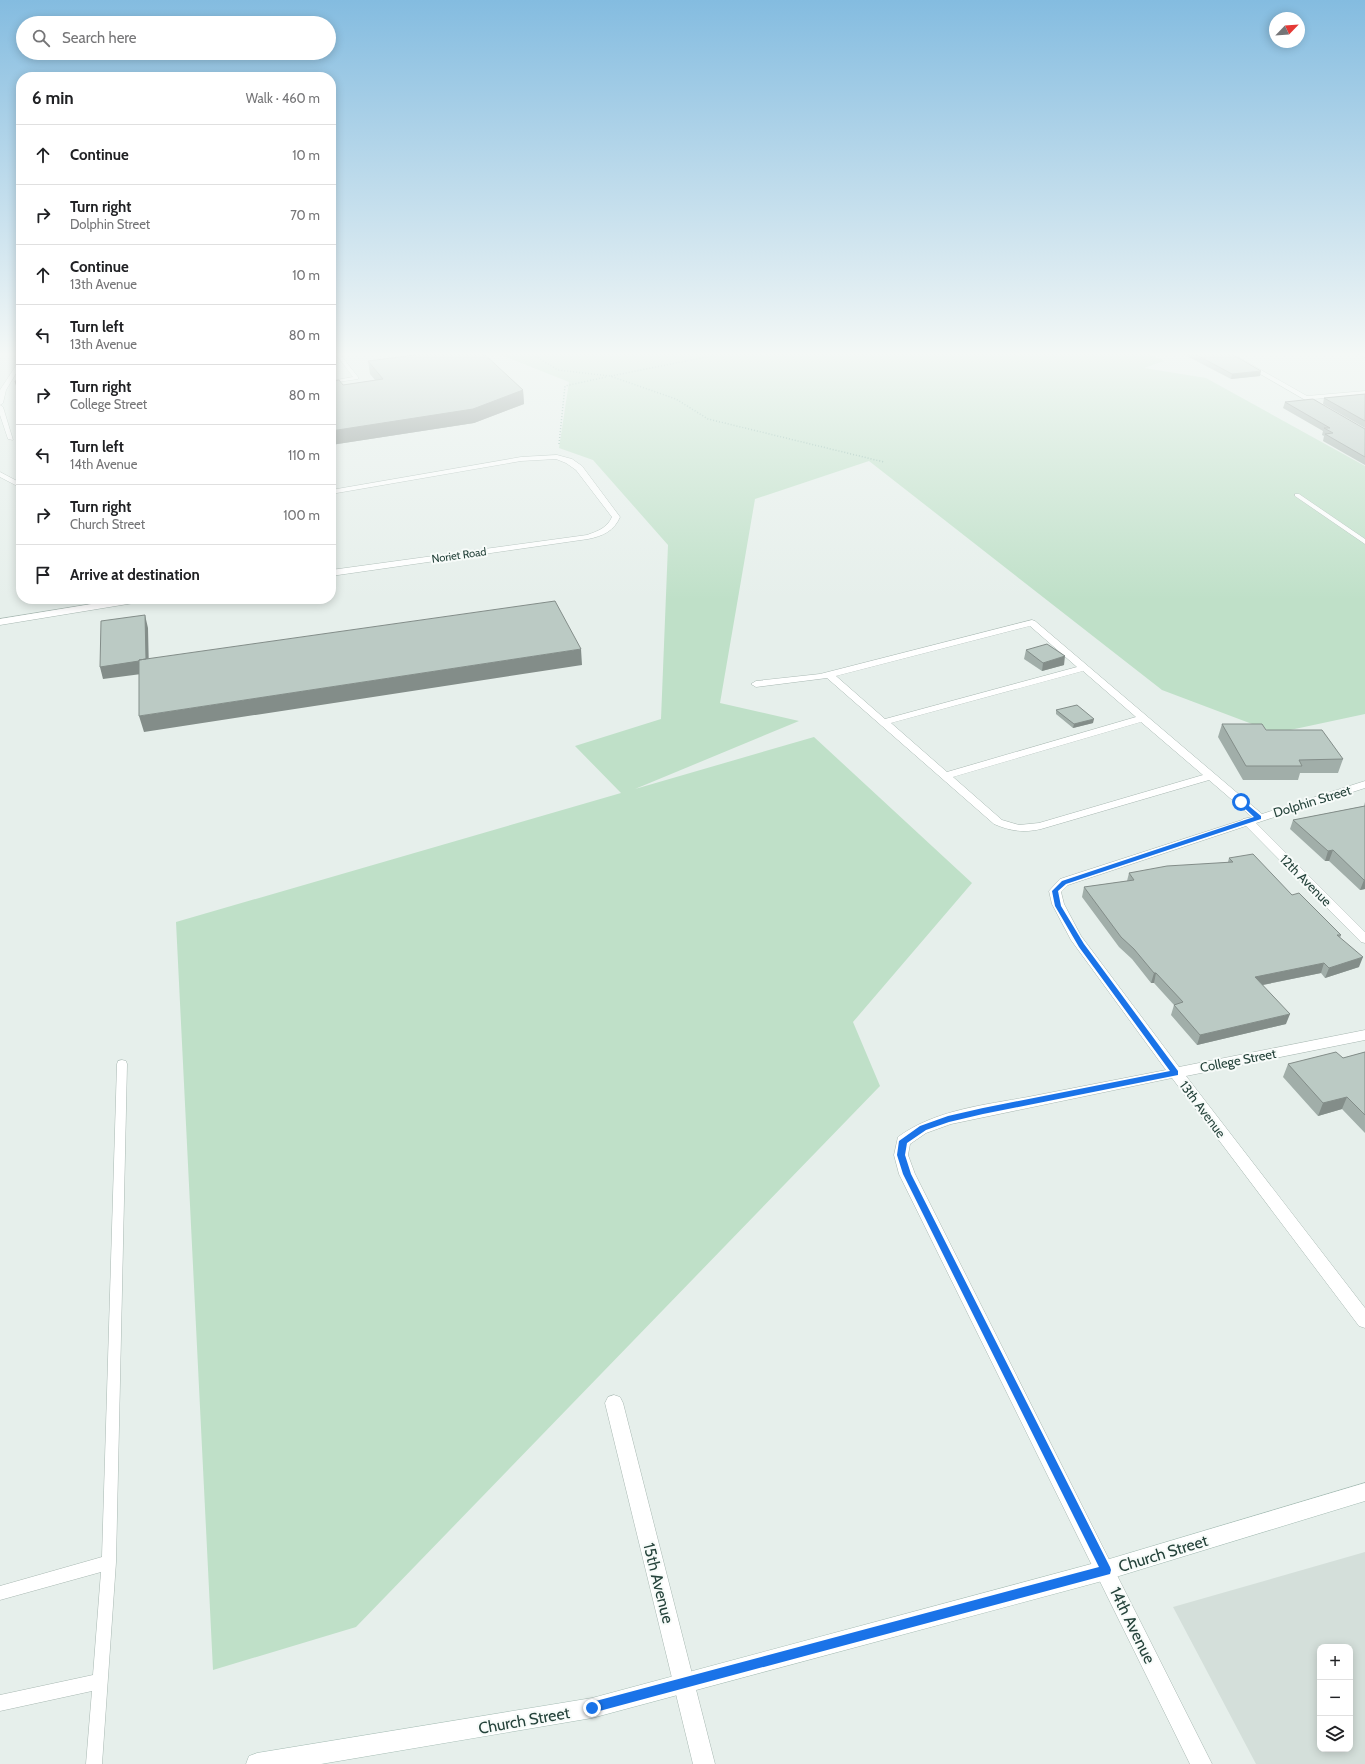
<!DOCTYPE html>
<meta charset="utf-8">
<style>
:root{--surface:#fff;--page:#f2f2f2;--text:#202124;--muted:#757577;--line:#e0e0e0}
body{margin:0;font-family:Cabin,sans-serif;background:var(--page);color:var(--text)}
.controls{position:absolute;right:12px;bottom:12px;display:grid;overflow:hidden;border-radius:8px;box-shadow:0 2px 10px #0003}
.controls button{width:36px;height:36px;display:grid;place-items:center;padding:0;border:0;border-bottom:1px solid var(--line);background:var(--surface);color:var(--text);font:20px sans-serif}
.compass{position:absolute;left:1269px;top:12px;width:36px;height:36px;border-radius:50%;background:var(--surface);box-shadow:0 2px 10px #0003;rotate:65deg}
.stop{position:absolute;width:12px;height:12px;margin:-9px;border:3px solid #1a73e8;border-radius:50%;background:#fff}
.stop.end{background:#1a73e8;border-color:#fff;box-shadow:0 1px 4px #0008}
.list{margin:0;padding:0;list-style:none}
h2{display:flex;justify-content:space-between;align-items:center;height:52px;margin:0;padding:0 16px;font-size:17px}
h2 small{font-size:13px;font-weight:400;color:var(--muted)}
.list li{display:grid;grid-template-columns:26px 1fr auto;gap:12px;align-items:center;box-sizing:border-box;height:60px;padding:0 16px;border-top:1px solid var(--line)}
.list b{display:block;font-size:15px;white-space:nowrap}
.list p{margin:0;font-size:13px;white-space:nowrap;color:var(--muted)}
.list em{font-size:13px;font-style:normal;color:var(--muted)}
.icon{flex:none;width:22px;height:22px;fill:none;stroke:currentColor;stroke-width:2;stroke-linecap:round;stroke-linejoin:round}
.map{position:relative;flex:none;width:1365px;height:1764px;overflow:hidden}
.search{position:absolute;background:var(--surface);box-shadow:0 2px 10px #0003;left:16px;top:16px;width:320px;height:44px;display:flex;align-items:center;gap:10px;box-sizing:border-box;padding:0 14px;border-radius:22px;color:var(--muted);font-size:15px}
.panel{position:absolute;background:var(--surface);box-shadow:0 2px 10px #0003;left:16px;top:72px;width:320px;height:532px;border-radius:16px}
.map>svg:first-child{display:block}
</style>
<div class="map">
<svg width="1365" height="1764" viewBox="0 0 1365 1764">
<rect width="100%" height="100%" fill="#e6efeb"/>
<path fill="#d4dfda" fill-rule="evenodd" d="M 1365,1552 L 1365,1764 L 1256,1764 L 1173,1607 ZM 1320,1647 L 1350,1647 L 1350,1749 L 1320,1749 Z"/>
<path fill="#bfe0c8" d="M 496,353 L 1148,353 L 1164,361 L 1144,368 L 1206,378 L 1365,466 L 1365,714 L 1276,733 L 1162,690 L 869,461 L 755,499 L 720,703 L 799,721 L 635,789 L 814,737 L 972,883 L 853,1022 L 880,1086 L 356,1627 L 213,1670 L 176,922 L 621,793 L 575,746 L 661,719 L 668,545 L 593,460 L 559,448 L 569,382 Z"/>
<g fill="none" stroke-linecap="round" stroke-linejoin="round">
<defs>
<path id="lane" d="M 335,353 L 339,353 L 358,377 L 358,379 L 331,383 L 331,381 L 353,377 Z
M 21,360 L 21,365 L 6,390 L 3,403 L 0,405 L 0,390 L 19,361 Z
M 0,405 L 3,407 L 13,440 L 8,439 L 0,415 Z
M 1295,494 L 1299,494 L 1365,539 L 1365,544 L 1295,496 Z
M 122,1060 L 126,1061 L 127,1064 L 116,1562 L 102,1764 L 86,1764 L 92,1691 L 0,1711 L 0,1695 L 93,1675 L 101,1572 L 0,1600 L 0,1586 L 102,1557 L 117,1064 L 118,1061 Z"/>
<path id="street" d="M 1224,353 L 1231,353 L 1307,396 L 1365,391 L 1365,395 L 1313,399 L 1326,408 L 1321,409 Z
M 1357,353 L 1365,353 L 1365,357 Z
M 557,455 L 572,459 L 582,466 L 620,517 C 614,531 603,536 588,539 L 331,576 L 331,570 L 587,535 C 598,531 607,528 612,517 L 576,470 L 566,463 L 556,459 L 521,461 L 331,494 L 331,490 L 521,457 Z
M 0,472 L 21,483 L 21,488 L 0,477 Z
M 122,599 L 144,599 L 140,602 L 0,625 L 0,619 Z
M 1032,620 L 1035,621 L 1262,814 L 1365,781 L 1365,788 L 1256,823 L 1365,932 L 1365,943 L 1361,942 L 1246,826 L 1068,885 L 1061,892 L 1064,904 L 1081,936 L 1179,1067 L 1365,1030 L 1365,1040 L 1186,1076 L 1365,1308 L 1365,1328 L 1359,1326 L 1172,1078 L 951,1124 L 926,1133 L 910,1144 L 908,1155 L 915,1174 L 1212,1764 L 1190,1764 L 899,1174 L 894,1155 L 898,1137 C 935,1110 984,1105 1028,1097 C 1074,1088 1120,1079 1166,1070 L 1071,940 L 1052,904 L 1049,891 L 1060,879 L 1242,820 L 1243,819 L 1252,817 L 1209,780 L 1041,829 C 1024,833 1010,831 994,824 L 827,678 L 756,687 L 751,684 L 756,681 L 820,674 ZM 1030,626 L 1077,667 L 885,719 L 836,676 ZM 1083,671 L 1136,717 L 947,772 L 891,723 ZM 1141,722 L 1203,775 L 1039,823 L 1019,825 L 1002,820 L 953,777 Z
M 614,1395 L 620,1397 L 623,1403 L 715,1764 L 693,1764 L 605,1403 L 608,1397 Z"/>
<path id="secondary" d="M 1365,1483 L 1365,1501 L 1106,1580 L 592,1718 L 321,1764 L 246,1764 L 249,1756 L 257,1753 L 592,1698 L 1106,1560 Z"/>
</defs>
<use href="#lane" stroke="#a8b8b2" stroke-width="1"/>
<use href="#street" stroke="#a8b8b2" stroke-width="1"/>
<use href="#secondary" stroke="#a4bbb3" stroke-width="1"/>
<path stroke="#86b3a5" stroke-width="1.5" stroke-dasharray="1 2" stroke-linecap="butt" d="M 530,353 L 558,370 L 610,376 L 676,399 L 708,419 L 884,462
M 611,376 L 726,353
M 559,444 L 565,386 L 606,377"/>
<use href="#lane" fill="#fff" fill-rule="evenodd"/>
<use href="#street" fill="#fff" fill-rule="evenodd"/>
<use href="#secondary" fill="#fff" fill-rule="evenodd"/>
</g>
<path fill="#a1aea9" d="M 1181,353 L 1230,353 L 1260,376 L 1231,379 Z
M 368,361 L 523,390 L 524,404 L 474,423 L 331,445 L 336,381 L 343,385 L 375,380 L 370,374 Z
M 1365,394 L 1365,428 L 1323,404 L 1324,398 Z
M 1285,402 L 1365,429 L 1365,465 L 1323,441 L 1324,436 L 1322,435 L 1323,431 L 1283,408 Z
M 1026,650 L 1064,665 L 1042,671 L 1024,659 Z
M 1056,710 L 1093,723 L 1073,728 L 1056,714 Z
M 1222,724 L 1266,730 L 1343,759 L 1338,773 L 1300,773 L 1298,780 L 1243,780 L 1218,737 Z
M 1365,802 L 1365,889 L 1360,890 L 1329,861 L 1325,861 L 1290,829 L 1293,820 L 1364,806 Z
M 1229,858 L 1292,895 L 1341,935 L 1340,938 L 1359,967 L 1325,978 L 1321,973 L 1263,985 L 1286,1024 L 1197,1045 L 1171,1015 L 1174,1005 L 1154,983 L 1151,983 L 1132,959 L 1119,947 L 1082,897 L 1084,887 L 1127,881 L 1129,873 L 1228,862 Z
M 1365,1052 L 1365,1133 L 1342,1109 L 1318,1116 L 1283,1077 L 1288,1064 L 1343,1058 Z"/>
<path fill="#838d89" d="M 1261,371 L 1260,376 L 1231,379 L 1232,374 Z
M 335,374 L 337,387 L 331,390 L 331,376 Z
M 523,390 L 524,404 L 474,423 L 331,445 L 331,431 Z
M 145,615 L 148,628 L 149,673 L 103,679 L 100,667 Z
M 581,649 L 582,665 L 144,732 L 139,716 Z
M 1065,656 L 1064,665 L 1042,671 L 1043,663 Z
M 1094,719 L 1093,723 L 1073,728 L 1074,724 Z
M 1333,850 L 1329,861 L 1325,861 L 1328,851 Z
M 1364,880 L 1365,880 L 1365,889 L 1360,890 Z
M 1363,957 L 1359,967 L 1325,978 L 1329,968 Z
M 1324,963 L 1321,973 L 1252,987 L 1255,977 Z
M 1154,973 L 1156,973 L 1154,983 L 1151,983 Z
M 1290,1014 L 1286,1024 L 1197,1045 L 1200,1035 Z
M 1347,1097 L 1342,1109 L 1318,1116 L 1323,1103 Z"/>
<path fill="#bbcac4" stroke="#838d89" d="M 431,353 L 483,353 L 523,390 L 473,409 L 331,431 L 331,382 L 339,380 L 343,385 L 383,379 L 368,361 Z
M 1193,353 L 1230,353 L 1261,371 L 1232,374 Z
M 331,371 L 332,371 L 335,374 L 331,376 Z
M 21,380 L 21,400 L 15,381 Z
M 1365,394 L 1365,421 L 1324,398 Z
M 1313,399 L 1365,429 L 1365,457 L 1325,434 L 1333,433 L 1324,428 L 1330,428 L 1285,402 Z
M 555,601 L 581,649 L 139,716 L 139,660 Z
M 145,615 L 146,659 L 139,660 L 139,661 L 100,667 L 101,621 Z
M 1047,644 L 1065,656 L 1043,663 L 1026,650 Z
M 1077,705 L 1094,719 L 1074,724 L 1056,710 Z
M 1222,724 L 1262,724 L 1266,730 L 1322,730 L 1343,759 L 1299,760 L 1302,766 L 1246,766 Z
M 1365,806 L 1365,880 L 1364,880 L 1333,850 L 1328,851 L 1293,820 Z
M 1253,854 L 1292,895 L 1299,893 L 1341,935 L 1337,935 L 1363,957 L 1329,968 L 1324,963 L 1255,977 L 1290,1014 L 1200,1035 L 1174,1005 L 1183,1002 L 1156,973 L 1154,973 L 1134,949 L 1121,937 L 1084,887 L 1134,880 L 1129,873 L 1167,866 L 1233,862 L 1229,858 Z
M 1336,1052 L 1343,1058 L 1365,1052 L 1365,1115 L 1347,1097 L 1323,1103 L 1288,1064 Z"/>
<linearGradient id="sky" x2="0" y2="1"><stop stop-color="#84bce0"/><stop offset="0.59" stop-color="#f4f8f6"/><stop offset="1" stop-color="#f4f8f6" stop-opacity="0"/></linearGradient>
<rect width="1365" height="600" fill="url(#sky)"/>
<path fill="#1a73e8" d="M 1239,801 L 1243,801 L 1261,816 L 1261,819 L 1066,884 L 1058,891 L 1061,906 L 1084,944 L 1178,1071 L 1178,1075 L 983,1114 L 949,1122 L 926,1130 L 907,1143 L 905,1155 L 911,1174 L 1110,1567 L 1111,1570 L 1110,1574 L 592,1713 L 588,1712 L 586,1708 L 588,1704 L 592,1702 L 1099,1567 L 903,1174 L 897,1155 L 899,1141 L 920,1126 L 948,1116 L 983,1108 L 1170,1071 L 1079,947 L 1055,906 L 1052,891 L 1062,881 L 1254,817 L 1239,803 Z"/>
<g text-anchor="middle" stroke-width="4" stroke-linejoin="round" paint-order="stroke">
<g font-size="11" fill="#24423a" stroke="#f7fbf9">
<text transform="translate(459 555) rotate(-8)" y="4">Noriet Road</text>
</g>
<g font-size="13" fill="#24423a" stroke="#f7fbf9">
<text transform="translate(1312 801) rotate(-17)" y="5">Dolphin Street</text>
<text transform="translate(1306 880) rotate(45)" y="5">12th Avenue</text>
<text transform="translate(1238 1060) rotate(-11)" y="5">College Street</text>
<text transform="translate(1203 1109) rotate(53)" y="5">13th Avenue</text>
</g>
<g font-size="16" fill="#24423a" stroke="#f7fbf9">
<text transform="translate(1163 1553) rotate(-17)" y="6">Church Street</text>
<text transform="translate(659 1583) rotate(76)" y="6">15th Avenue</text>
<text transform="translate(1133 1625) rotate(64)" y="6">14th Avenue</text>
<text transform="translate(524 1720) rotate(-10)" y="6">Church Street</text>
</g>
</g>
</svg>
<div class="controls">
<button>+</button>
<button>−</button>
<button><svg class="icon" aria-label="layers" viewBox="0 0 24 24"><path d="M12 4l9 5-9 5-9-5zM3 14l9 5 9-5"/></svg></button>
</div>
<svg class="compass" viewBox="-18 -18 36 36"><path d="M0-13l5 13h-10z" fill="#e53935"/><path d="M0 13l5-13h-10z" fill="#757577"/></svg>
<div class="stop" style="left:1241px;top:802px"></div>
<div class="stop end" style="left:592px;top:1708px"></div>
<div class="search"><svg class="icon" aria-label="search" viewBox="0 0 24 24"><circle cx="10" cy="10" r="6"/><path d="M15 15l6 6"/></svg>Search here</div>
<section class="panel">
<h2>6 min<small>Walk · 460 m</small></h2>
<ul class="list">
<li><svg class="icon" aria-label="ahead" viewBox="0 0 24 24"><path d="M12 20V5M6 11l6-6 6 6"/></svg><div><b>Continue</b></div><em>10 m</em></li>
<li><svg class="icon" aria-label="right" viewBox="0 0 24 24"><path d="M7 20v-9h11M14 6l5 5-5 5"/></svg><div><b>Turn right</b><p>Dolphin Street</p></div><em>70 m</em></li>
<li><svg class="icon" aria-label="ahead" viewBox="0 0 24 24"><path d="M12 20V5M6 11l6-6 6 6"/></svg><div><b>Continue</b><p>13th Avenue</p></div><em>10 m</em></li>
<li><svg class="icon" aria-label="left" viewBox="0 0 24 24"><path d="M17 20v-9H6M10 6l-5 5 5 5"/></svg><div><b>Turn left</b><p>13th Avenue</p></div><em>80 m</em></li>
<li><svg class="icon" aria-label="right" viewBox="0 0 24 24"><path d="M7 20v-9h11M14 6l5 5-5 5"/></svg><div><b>Turn right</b><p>College Street</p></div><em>80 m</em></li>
<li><svg class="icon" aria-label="left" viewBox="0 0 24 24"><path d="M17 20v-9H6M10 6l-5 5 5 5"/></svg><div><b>Turn left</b><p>14th Avenue</p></div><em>110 m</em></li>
<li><svg class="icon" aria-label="right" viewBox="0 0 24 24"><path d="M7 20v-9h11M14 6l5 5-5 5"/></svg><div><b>Turn right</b><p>Church Street</p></div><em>100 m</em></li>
<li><svg class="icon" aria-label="arrive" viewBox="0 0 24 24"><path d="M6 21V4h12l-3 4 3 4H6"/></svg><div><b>Arrive at destination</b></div></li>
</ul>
</section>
</div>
